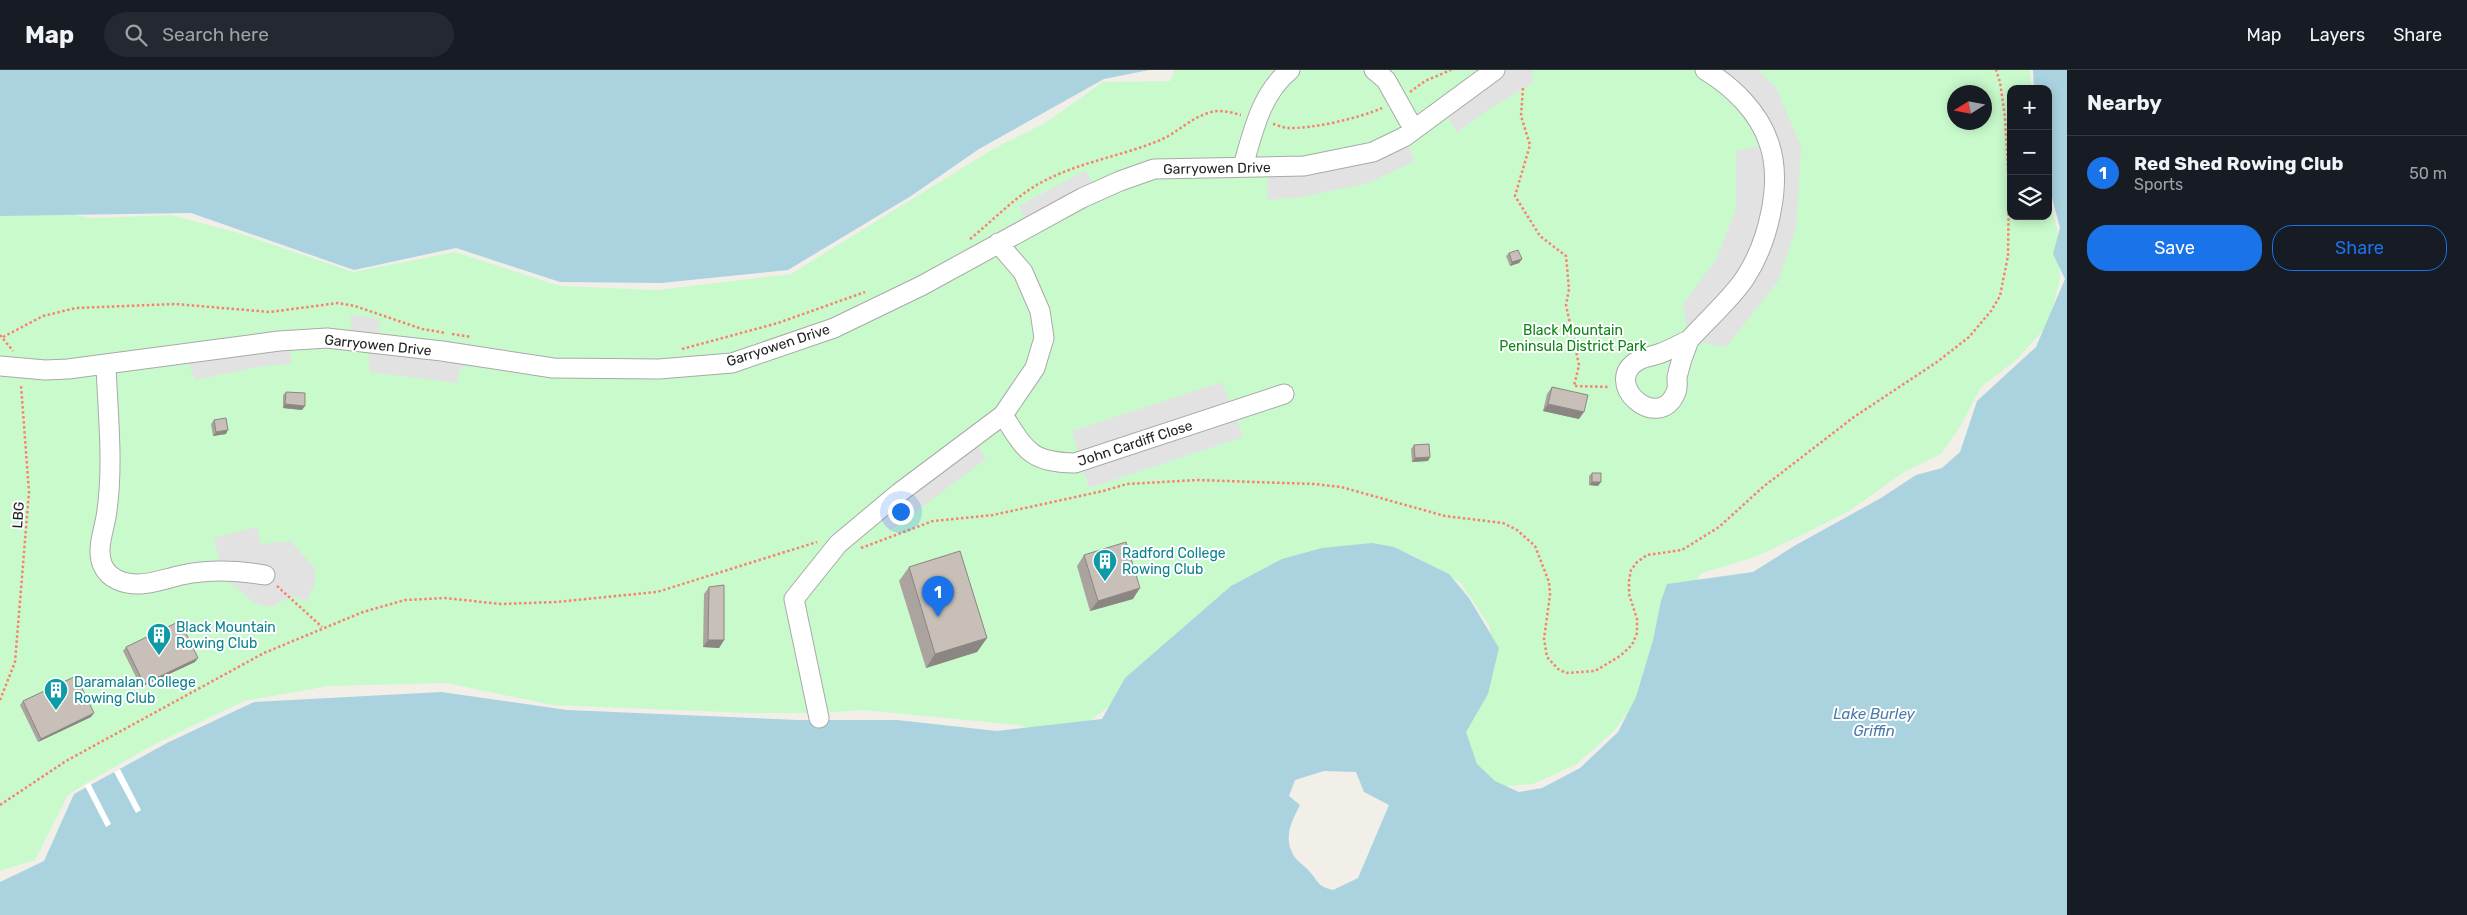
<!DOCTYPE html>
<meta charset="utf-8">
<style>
:root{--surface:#171b24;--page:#242831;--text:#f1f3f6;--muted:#9ea1a6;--line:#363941;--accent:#1a73e8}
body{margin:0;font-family:Rubik,sans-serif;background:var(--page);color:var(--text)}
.controls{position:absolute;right:15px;top:15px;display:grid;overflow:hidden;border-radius:10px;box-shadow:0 2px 12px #0003}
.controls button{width:45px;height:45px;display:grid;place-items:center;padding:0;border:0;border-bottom:1px solid var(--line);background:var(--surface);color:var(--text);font:25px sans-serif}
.compass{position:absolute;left:1947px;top:15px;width:45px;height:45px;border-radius:50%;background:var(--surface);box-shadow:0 2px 12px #0003;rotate:259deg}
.you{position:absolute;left:900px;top:441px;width:18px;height:18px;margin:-12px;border:4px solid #fff;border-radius:50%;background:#1a73e8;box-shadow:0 0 0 8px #1a73e833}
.badge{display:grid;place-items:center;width:32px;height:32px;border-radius:50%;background:var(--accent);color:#fff;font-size:16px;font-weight:700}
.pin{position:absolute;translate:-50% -41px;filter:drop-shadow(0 1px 2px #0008)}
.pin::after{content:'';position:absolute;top:26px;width:18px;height:15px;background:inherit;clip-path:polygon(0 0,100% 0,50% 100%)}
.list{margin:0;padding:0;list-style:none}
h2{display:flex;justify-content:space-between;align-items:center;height:65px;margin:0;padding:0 20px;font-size:21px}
h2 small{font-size:16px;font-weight:400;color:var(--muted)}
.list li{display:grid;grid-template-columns:32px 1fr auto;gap:15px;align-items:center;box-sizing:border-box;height:75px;padding:0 20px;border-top:1px solid var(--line)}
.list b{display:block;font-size:19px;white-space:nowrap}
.list p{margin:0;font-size:16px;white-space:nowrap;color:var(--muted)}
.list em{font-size:16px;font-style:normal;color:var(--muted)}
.actions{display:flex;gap:10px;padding:15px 20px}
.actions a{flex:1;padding:11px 0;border:1px solid var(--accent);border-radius:20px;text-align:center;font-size:18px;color:var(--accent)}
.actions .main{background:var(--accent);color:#fff}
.icon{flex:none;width:28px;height:28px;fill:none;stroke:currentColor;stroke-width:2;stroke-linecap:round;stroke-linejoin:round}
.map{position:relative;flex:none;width:2067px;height:845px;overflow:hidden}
header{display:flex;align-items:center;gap:30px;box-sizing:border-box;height:70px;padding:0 25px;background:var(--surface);border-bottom:1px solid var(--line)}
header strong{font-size:24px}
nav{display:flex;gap:28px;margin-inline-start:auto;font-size:18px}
.search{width:350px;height:45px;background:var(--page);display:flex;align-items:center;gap:12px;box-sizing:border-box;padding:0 18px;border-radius:28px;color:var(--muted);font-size:19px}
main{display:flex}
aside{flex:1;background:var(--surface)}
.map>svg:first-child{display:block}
</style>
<header>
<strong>Map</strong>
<div class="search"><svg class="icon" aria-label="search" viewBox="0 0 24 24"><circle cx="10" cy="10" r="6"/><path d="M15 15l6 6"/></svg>Search here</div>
<nav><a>Map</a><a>Layers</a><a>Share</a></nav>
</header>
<main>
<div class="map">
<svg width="2067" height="845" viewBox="0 0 2067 845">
<rect width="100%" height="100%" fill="#f2efe9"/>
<path fill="#c8facc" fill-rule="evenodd" d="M 1175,0 L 2030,0 L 2031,19 L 2011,19 L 2011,146 L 2048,146 L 2048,126 L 2058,162 L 2060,208 L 2049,254 L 2016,290 L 1981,317 L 1961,355 L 1941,384 L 1904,402 L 1849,441 L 1800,466 L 1755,487 L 1702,503 L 1679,532 L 1641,624 L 1614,661 L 1577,694 L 1533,714 L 1497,717 L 1477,708 L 1456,670 L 1492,593 L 1490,557 L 1461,513 L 1411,484 L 1354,475 L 1119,629 L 1087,653 L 1035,660 L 1018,655 L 864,640 L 819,643 L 750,643 L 553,635 L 446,613 L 329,616 L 244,631 L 155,674 L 88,712 L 68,725 L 35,790 L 0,801 L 0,133 L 91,148 L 171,145 L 239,163 L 353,202 L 455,182 L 560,216 L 658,220 L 791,204 L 993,79 L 1045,53 L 1103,12 L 1170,11 ZM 1954,22 L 1984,22 L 1984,52 L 1954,52 Z"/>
<path fill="#e2e2e2" d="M 1495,0 L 1532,0 L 1533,13 L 1486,41 L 1457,63 L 1443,38 Z
M 1705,0 L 1758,0 L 1776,18 L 1801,76 L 1796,158 L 1778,211 L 1726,277 L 1689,270 L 1683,234 L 1717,188 L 1736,139 L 1736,81 L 1769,74 Z
M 1404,67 L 1415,91 L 1368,113 L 1302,127 L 1267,130 L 1269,96 Z
M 1086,100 L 1096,122 L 1028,157 L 1019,136 Z
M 351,245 L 380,249 L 379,264 L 351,261 Z
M 368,277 L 468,292 L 459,301 L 457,313 L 370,302 Z
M 290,278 L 291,294 L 264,296 L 195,310 L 188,292 Z
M 1222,312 L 1243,367 L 1089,418 L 1072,361 Z
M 973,368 L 986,389 L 890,461 L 877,441 Z
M 257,457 L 261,474 L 290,471 L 315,498 L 315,514 L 306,532 L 292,526 L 273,536 L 262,536 L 249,530 L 238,518 L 224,510 L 214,468 Z"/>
<path fill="#aad3df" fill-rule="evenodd" d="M 0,0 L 1149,0 L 1104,9 L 979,79 L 911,126 L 788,200 L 661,213 L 560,212 L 456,178 L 354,200 L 191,143 L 0,146 Z
M 2033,0 L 2067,0 L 2067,845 L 0,845 L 0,812 L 44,791 L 74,724 L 167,673 L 254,632 L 441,622 L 567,640 L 798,650 L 897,650 L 997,661 L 1102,649 L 1125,608 L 1231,516 L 1282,489 L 1322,478 L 1372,473 L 1394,477 L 1449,504 L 1469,528 L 1499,578 L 1488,624 L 1466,662 L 1477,694 L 1495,711 L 1519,722 L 1542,718 L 1580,698 L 1618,662 L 1636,627 L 1653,570 L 1661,531 L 1667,514 L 1753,502 L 1794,476 L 1881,428 L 1916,405 L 1942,398 L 1960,382 L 1977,331 L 2036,277 L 2065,209 L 2053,184 L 2060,158 L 2048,112 L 2048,19 L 2034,19 ZM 1324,701 L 1356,702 L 1364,722 L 1389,735 L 1358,808 L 1333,820 C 1317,816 1319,812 1309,801 C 1306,797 1301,794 1297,790 C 1282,771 1290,754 1300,735 L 1289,726 L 1295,710 Z"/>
<path fill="#fff" d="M 120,699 L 141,740 L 136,743 L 114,702 Z
M 90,713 L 111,754 L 106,757 L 85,716 Z"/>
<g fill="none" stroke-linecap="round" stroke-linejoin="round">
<defs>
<path id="minor" d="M 1374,0 L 1386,10 L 1414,60
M 1243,96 C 1253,62 1261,23 1290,0
M 1689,270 C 1706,251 1732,228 1745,208 C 1768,173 1783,113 1769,73 C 1759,42 1732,16 1705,0
M 1689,270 C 1684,282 1680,294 1677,307 C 1677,312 1678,318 1676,322 C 1659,365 1599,312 1639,290 C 1645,287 1654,286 1661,283 C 1670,280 1680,274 1689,270 Z
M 0,296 L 45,300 L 68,299 L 279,271 L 327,268 L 442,281 L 553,298 L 659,299 L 732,293 L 834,258 L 921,216 L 1082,128 L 1120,111 L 1154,99 L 1304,96 L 1373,82 L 1404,67 L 1495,0
M 106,296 C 108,346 114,398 106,447 C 103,463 96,481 103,496 C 109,509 124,514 138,514 C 153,514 167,508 182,505 C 211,499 236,500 265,505
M 1003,345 C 1026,381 1030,392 1075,393 L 1284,324
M 819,648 L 794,529 L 838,474 L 899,423 L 1003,345 L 1035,298 L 1044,268 L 1040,241 L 1023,202 L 998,173"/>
</defs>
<use href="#minor" stroke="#a9a9a9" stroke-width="21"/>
<path stroke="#fa8072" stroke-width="2.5" stroke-dasharray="2.5 2.5" stroke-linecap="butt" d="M 1523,18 L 1521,46 L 1530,75 L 1515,126 L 1540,166 L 1566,186 L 1569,219 L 1566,235 L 1579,295 L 1574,316 L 1610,317
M 1410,22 L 1425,11 L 1451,0
M 1273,54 C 1278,55 1283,58 1288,58 C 1312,59 1360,48 1382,38
M 970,169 C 995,149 1017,124 1046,110 C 1081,92 1121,86 1158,71 C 1176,64 1189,49 1208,43 C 1219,39 1230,42 1241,45
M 452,264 L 471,267
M 0,265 L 13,281
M 3,267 L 43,246 L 76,238 L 175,234 L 270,242 L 338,233 L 355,236 L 422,259 L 446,263
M 682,279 L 778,253 L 865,222
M 861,478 L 933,451 L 993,445 L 1103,421 L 1127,414 L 1197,410 L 1314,414 L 1341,417 L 1445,446 L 1503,453 L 1517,460 L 1535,476 L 1549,512 L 1550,525 L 1544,569 L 1547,587 L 1558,599 L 1566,603 L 1595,601 L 1620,586 L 1632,575 L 1637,563 L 1637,549 L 1629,524 L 1629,511 L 1631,500 L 1637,492 L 1647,485 L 1682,480 L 1719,457 L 1763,417 L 1854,347 L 1937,292 L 1969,267 L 1991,241 L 2000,226 L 2008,186 L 2009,117 L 2005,47 L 2000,12 L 1996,0
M 277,516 L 322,557
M 0,630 L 15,592 L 29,422 L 21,315
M 0,735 L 66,691 L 264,583 L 363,542 L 405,530 L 445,528 L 501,534 L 556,532 L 657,522 L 817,472"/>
<use href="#minor" stroke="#fff" stroke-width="19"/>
</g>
<path fill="#aba49e" d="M 1509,183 L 1522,189 L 1519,193 L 1510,196 L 1506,186 Z
M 1552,317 L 1579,349 L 1543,341 L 1547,324 Z
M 286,322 L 302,340 L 283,338 L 283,325 Z
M 214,350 L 226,364 L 213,366 L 211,354 Z
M 1414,375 L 1430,387 L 1428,391 L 1412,392 L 1411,379 Z
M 1592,403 L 1598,416 L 1589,415 L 1589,406 Z
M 1084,485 L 1133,529 L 1090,541 L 1077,496 Z
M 909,497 L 987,568 L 977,582 L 926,598 L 899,511 Z
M 709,517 L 724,570 L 719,578 L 703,577 L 704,524 Z
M 126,577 L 195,592 L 141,617 L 123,581 Z
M 23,631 L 91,647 L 38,672 L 20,635 Z"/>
<path fill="#8b8681" d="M 1522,189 L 1519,193 L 1510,196 L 1512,192 Z
M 285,334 L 305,336 L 302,340 L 283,338 Z
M 1548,334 L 1584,342 L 1579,349 L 1543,341 Z
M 228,360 L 226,364 L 213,366 L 216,362 Z
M 1430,387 L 1428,391 L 1412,392 L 1415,388 Z
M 1592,412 L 1601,412 L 1598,416 L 1589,415 Z
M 1140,518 L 1133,529 L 1090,541 L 1098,531 Z
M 987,568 L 977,582 L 926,598 L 935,584 Z
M 708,570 L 724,570 L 719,578 L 703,577 Z
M 198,588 L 195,592 L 141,617 L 144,614 Z
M 94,643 L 91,647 L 38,672 L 41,669 Z"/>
<path fill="#c7bfb8" stroke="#8b8681" d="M 1518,180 L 1522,189 L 1512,192 L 1509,183 Z
M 1552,317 L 1588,325 L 1584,342 L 1548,334 Z
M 286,322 L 305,323 L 305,336 L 285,334 Z
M 226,348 L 228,360 L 216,362 L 214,350 Z
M 1429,374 L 1430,387 L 1415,388 L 1414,375 Z
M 1592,403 L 1601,403 L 1601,412 L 1592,412 Z
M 1126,472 L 1140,518 L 1098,531 L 1084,485 Z
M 960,481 L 987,568 L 935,584 L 909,497 Z
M 724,515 L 724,570 L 708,570 L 709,517 Z
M 180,551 L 198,588 L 144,614 L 126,577 Z
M 76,606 L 94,643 L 41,669 L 23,631 Z"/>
<defs>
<symbol id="building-pin" viewBox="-11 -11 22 30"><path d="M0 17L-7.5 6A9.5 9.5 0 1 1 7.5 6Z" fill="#0f9aa8" stroke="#fff"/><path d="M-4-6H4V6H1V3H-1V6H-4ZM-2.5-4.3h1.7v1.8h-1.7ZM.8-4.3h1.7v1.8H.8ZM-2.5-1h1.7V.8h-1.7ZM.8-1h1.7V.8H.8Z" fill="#fff"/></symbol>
</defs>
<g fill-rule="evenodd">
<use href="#building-pin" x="1091" y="477" width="28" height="38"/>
<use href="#building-pin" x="145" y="551" width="28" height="38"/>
<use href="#building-pin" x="42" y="606" width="28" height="38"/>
</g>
<g text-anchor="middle" stroke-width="4" stroke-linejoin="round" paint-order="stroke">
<g font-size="14" fill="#222" stroke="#fff">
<text transform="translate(1217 98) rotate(-1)" y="5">Garryowen Drive</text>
<text transform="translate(378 275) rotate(6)" y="5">Garryowen Drive</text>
<text transform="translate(778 275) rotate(-18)" y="5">Garryowen Drive</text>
<text transform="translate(1135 373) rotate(-18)" y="5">John Cardiff Close</text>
<text transform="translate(18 445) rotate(-86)" y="5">LBG</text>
</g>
<g font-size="14" fill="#0c8416" stroke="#fff">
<text x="1573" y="265">Black Mountain<tspan x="1573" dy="16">Peninsula District Park</tspan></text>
</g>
<g font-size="14" fill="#0d838f" stroke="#fff" text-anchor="start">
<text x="1122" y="488">Radford College<tspan x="1122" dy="16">Rowing Club</tspan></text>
<text x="176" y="562">Black Mountain<tspan x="176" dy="16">Rowing Club</tspan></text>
<text x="74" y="617">Daramalan College<tspan x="74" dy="16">Rowing Club</tspan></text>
</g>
<g font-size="15" font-style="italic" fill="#4a7aab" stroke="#fff">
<text x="1874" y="649">Lake Burley<tspan x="1874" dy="17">Griffin</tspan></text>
</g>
</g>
</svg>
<div class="controls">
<button>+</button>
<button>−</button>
<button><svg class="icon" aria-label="layers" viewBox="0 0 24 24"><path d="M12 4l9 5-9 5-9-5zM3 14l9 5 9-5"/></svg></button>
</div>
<svg class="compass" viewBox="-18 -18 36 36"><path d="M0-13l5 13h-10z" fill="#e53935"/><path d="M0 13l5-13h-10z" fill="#9ea1a6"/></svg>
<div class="you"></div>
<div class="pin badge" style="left:938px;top:547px">1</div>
</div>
<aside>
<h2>Nearby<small></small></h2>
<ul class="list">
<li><span class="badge">1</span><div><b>Red Shed Rowing Club</b><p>Sports</p></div><em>50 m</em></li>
</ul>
<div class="actions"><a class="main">Save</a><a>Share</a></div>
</aside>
</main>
